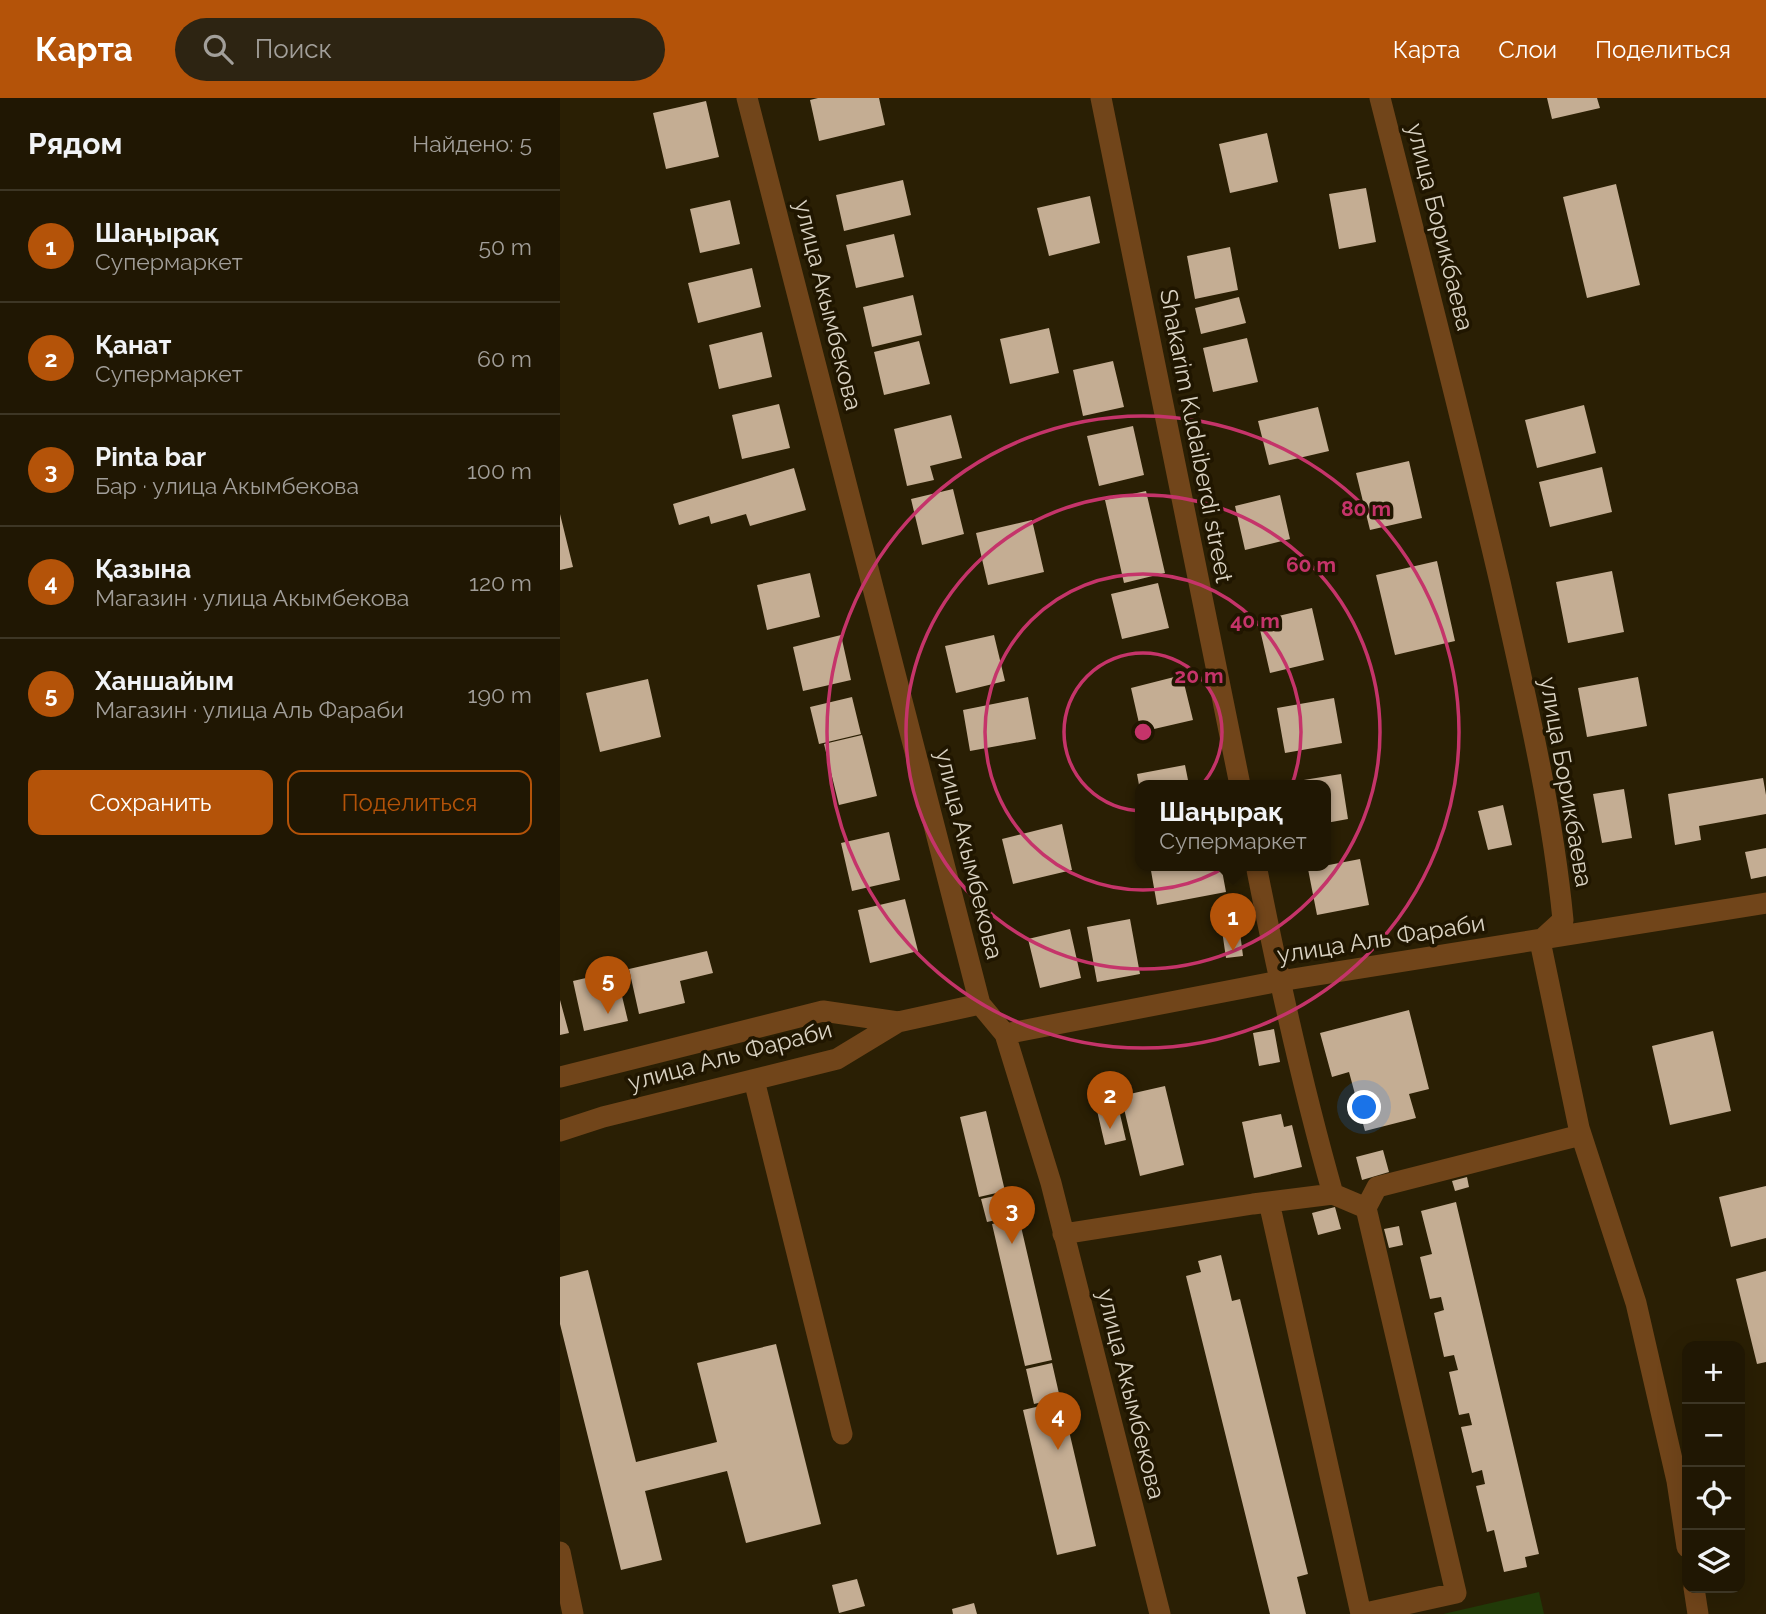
<!DOCTYPE html>
<html lang="ru">
<meta charset="utf-8">
<style>
:root{--surface:#201703;--page:#2d2412;--text:#f1f3f6;--muted:#a29f9a;--line:#3d3625;--accent:#b45309}
body{margin:0;font-family:Raleway,sans-serif;background:var(--page);color:var(--text)}
.controls{position:absolute;right:21px;bottom:21px;display:grid;overflow:hidden;border-radius:14px;box-shadow:0 7px 28px #0002}
.controls button{width:63px;height:63px;display:grid;place-items:center;padding:0;border:0;border-bottom:2px solid var(--line);background:var(--surface);color:var(--text);font:35px sans-serif}
.you{position:absolute;left:805px;top:1010px;width:24px;height:24px;margin:-18px;border:5px solid #fff;border-radius:50%;background:#1a73e8;box-shadow:0 0 0 10px #1a73e833}
.badge{display:grid;place-items:center;width:46px;height:46px;border-radius:50%;background:var(--accent);color:#fff;font-size:23px;font-weight:700}
.pin{position:absolute;translate:-50% -58px;filter:drop-shadow(0 2px 4px #0008)}
.pin::after{content:'';position:absolute;top:37px;width:24px;height:21px;background:inherit;clip-path:polygon(0 0,100% 0,50% 100%)}
.popup{position:absolute;left:575px;top:682px;width:196px;height:91px;box-sizing:border-box;display:grid;place-content:center;border-radius:14px;background:var(--surface);filter:drop-shadow(0 2px 5px #0005);font-size:23px;white-space:nowrap;color:var(--muted)}
.popup b{font-size:26px;color:var(--text)}
.popup::after{content:'';position:absolute;left:50%;top:100%;margin-left:-14px;border:14px solid transparent;border-top-color:var(--surface)}
.list{margin:0;padding:0;list-style:none}
h2{display:flex;justify-content:space-between;align-items:center;height:91px;margin:0;padding:0 28px;font-size:30px}
h2 small{font-size:23px;font-weight:400;color:var(--muted)}
.list li{display:grid;grid-template-columns:46px 1fr auto;gap:21px;align-items:center;box-sizing:border-box;height:112px;padding:0 28px;border-top:2px solid var(--line)}
.list b{display:block;font-size:26px;white-space:nowrap}
.list p{margin:0;font-size:23px;white-space:nowrap;color:var(--muted)}
.list em{font-size:23px;font-style:normal;color:var(--muted)}
.actions{display:flex;gap:14px;padding:21px 28px}
.actions a{flex:1;padding:16px 0;border:2px solid var(--accent);border-radius:14px;text-align:center;font-size:24px;color:var(--accent)}
.actions .main{background:var(--accent);color:#fff}
.icon{flex:none;width:38px;height:38px;fill:none;stroke:currentColor;stroke-width:2;stroke-linecap:round;stroke-linejoin:round}
.map{position:relative;flex:none;width:1206px;height:1516px;overflow:hidden}
header{display:flex;align-items:center;gap:42px;box-sizing:border-box;height:98px;padding:0 35px;background:var(--accent);color:#fff}
header strong{font-size:33px}
nav{display:flex;gap:38px;margin-inline-start:auto;font-size:24px}
.search{width:490px;height:63px;background:var(--page);display:flex;align-items:center;gap:18px;box-sizing:border-box;padding:0 24px;border-radius:38px;color:var(--muted);font-size:26px}
main{display:flex}
aside{flex:1;background:var(--surface)}
.map>svg:first-child{display:block}
</style>
<header>
<strong>Карта</strong>
<div class="search"><svg class="icon" aria-label="search" viewBox="0 0 24 24"><circle cx="10" cy="10" r="6"/><path d="M15 15l6 6"/></svg>Поиск</div>
<nav><a>Карта</a><a>Слои</a><a>Поделиться</a></nav>
</header>
<main>
<aside>
<h2>Рядом<small>Найдено: 5</small></h2>
<ul class="list">
<li><span class="badge">1</span><div><b>Шаңырақ</b><p>Супермаркет</p></div><em>50 m</em></li>
<li><span class="badge">2</span><div><b>Қанат</b><p>Супермаркет</p></div><em>60 m</em></li>
<li><span class="badge">3</span><div><b>Pinta bar</b><p>Бар · улица Акымбекова</p></div><em>100 m</em></li>
<li><span class="badge">4</span><div><b>Қазына</b><p>Магазин · улица Акымбекова</p></div><em>120 m</em></li>
<li><span class="badge">5</span><div><b>Ханшайым</b><p>Магазин · улица Аль Фараби</p></div><em>190 m</em></li>
</ul>
<div class="actions"><a class="main">Сохранить</a><a>Поделиться</a></div>
</aside>
<div class="map">
<svg width="1206" height="1516" viewBox="0 0 1206 1516">
<rect width="100%" height="100%" fill="#2a1f04"/>
<path fill="#213a08" d="M 979,1494 L 984,1516 L 883,1516 Z"/>
<path fill="#c4ad93" d="M 258,0 L 319,0 L 325,27 L 259,43 L 250,2 Z
M 987,0 L 1037,0 L 1040,10 L 992,21 Z
M 146,3 L 159,59 L 106,71 L 93,15 Z
M 707,35 L 718,84 L 670,95 L 659,46 Z
M 343,82 L 351,117 L 284,133 L 276,97 Z
M 1056,86 L 1080,187 L 1027,200 L 1003,99 Z
M 806,90 L 816,144 L 779,151 L 769,96 Z
M 530,98 L 540,145 L 489,158 L 477,110 Z
M 170,102 L 180,146 L 140,155 L 130,111 Z
M 334,136 L 344,179 L 296,190 L 286,147 Z
M 670,149 L 678,192 L 635,201 L 627,158 Z
M 192,170 L 201,209 L 138,225 L 128,185 Z
M 353,197 L 362,237 L 312,249 L 303,209 Z
M 679,199 L 686,225 L 641,236 L 635,210 Z
M 489,230 L 499,275 L 450,286 L 440,241 Z
M 202,234 L 212,279 L 159,291 L 149,247 Z
M 687,240 L 698,284 L 653,294 L 643,250 Z
M 359,243 L 370,286 L 324,297 L 314,254 Z
M 553,263 L 564,309 L 523,318 L 513,272 Z
M 219,306 L 230,350 L 182,361 L 172,317 Z
M 1024,307 L 1036,355 L 977,370 L 965,322 Z
M 758,309 L 769,353 L 709,367 L 698,323 Z
M 391,317 L 402,360 L 370,368 L 374,382 L 347,388 L 334,331 Z
M 573,328 L 584,377 L 539,388 L 527,338 Z
M 849,363 L 862,420 L 810,432 L 796,375 Z
M 1042,369 L 1052,414 L 990,429 L 979,384 Z
M 234,370 L 246,412 L 190,428 L 186,416 L 151,426 L 149,418 L 119,427 L 113,406 Z
M 393,391 L 404,436 L 362,447 L 351,401 Z
M 586,393 L 605,475 L 564,485 L 545,402 Z
M 720,397 L 730,441 L 685,452 L 675,408 Z
M 0,416 L 13,469 L 0,472 Z
M 472,422 L 484,474 L 428,487 L 416,435 Z
M 877,463 L 895,543 L 835,557 L 816,477 Z
M 1052,473 L 1064,534 L 1008,545 L 996,484 Z
M 250,475 L 260,519 L 207,532 L 197,487 Z
M 598,485 L 609,530 L 562,541 L 551,496 Z
M 752,510 L 764,562 L 710,575 L 698,523 Z
M 281,537 L 291,582 L 243,593 L 233,549 Z
M 434,537 L 445,583 L 396,595 L 385,548 Z
M 622,577 L 633,622 L 581,634 L 571,590 Z
M 1078,579 L 1087,628 L 1027,639 L 1018,590 Z
M 88,581 L 101,639 L 40,654 L 26,595 Z
M 292,599 L 301,636 L 259,646 L 250,609 Z
M 468,599 L 476,641 L 410,653 L 403,612 Z
M 774,600 L 782,645 L 725,655 L 717,610 Z
M 302,637 L 317,698 L 279,707 L 264,646 Z
M 625,667 L 629,687 L 579,687 L 577,676 Z
M 781,676 L 788,721 L 766,725 L 766,687 L 725,687 L 725,685 Z
M 1203,680 L 1206,697 L 1206,716 L 1139,728 L 1141,742 L 1115,747 L 1108,696 Z
M 1064,691 L 1072,740 L 1042,745 L 1033,696 Z
M 943,707 L 952,747 L 928,752 L 918,713 Z
M 502,726 L 512,772 L 453,786 L 442,741 Z
M 329,734 L 340,782 L 292,793 L 281,745 Z
M 1206,750 L 1206,778 L 1191,781 L 1185,754 Z
M 800,761 L 809,807 L 757,817 L 748,771 Z
M 590,767 L 661,767 L 666,794 L 597,807 Z
M 345,801 L 358,853 L 310,865 L 298,812 Z
M 676,803 L 683,858 L 666,860 L 658,805 Z
M 570,821 L 580,876 L 537,884 L 527,829 Z
M 510,831 L 521,880 L 480,890 L 468,841 Z
M 147,853 L 153,875 L 120,883 L 125,905 L 79,916 L 69,871 Z
M 56,873 L 68,923 L 24,933 L 13,883 Z
M 0,902 L 9,935 L 0,937 Z
M 849,912 L 869,991 L 849,996 L 856,1020 L 805,1033 L 789,974 L 772,979 L 760,935 Z
M 714,931 L 720,964 L 699,968 L 693,935 Z
M 1153,933 L 1171,1013 L 1110,1027 L 1092,948 Z
M 605,988 L 624,1067 L 580,1078 L 561,998 Z
M 556,999 L 566,1042 L 545,1047 L 535,1004 Z
M 426,1013 L 445,1093 L 419,1099 L 400,1019 Z
M 721,1016 L 724,1029 L 732,1027 L 742,1069 L 694,1080 L 682,1024 Z
M 823,1052 L 829,1074 L 802,1082 L 796,1059 Z
M 907,1079 L 909,1089 L 895,1093 L 892,1083 Z
M 1206,1088 L 1206,1140 L 1171,1149 L 1159,1099 Z
M 453,1094 L 458,1117 L 427,1124 L 421,1101 Z
M 896,1104 L 979,1456 L 965,1459 L 967,1469 L 944,1474 L 934,1432 L 927,1434 L 916,1388 L 925,1386 L 922,1372 L 912,1375 L 901,1329 L 912,1327 L 909,1315 L 899,1317 L 889,1274 L 898,1272 L 894,1257 L 884,1259 L 874,1215 L 884,1212 L 881,1199 L 870,1201 L 860,1159 L 872,1156 L 861,1113 Z
M 775,1109 L 781,1131 L 758,1137 L 752,1115 Z
M 459,1120 L 492,1262 L 465,1268 L 432,1126 Z
M 839,1128 L 843,1147 L 829,1150 L 824,1131 Z
M 661,1157 L 672,1203 L 680,1201 L 748,1476 L 737,1479 L 746,1516 L 710,1516 L 626,1178 L 641,1174 L 638,1163 Z
M 28,1172 L 76,1364 L 157,1344 L 137,1265 L 216,1246 L 261,1426 L 186,1445 L 167,1373 L 85,1393 L 102,1462 L 61,1472 L 0,1226 L 0,1179 Z
M 1206,1173 L 1206,1264 L 1197,1266 L 1176,1181 Z
M 492,1265 L 500,1300 L 474,1306 L 466,1271 Z
M 502,1303 L 536,1448 L 497,1457 L 463,1312 Z
M 297,1481 L 305,1508 L 279,1515 L 272,1487 Z
M 414,1505 L 417,1516 L 393,1516 L 392,1511 Z"/>
<g fill="none" stroke-linecap="round" stroke-linejoin="round">
<path stroke="#71451a" stroke-width="21" d="M 187,0 L 420,906 L 445,936 L 491,1085 L 600,1516
M 541,0 L 680,687
M 820,0 C 861,161 902,322 940,484 C 965,596 992,708 1003,822 L 980,843 L 1019,1030 L 1076,1205 L 1117,1383 L 1127,1449
M 445,936 L 720,883 L 1206,805
M 0,979 L 263,913 L 338,924
M 194,982 L 282,1336
M 0,1033 L 43,1019 L 277,961 L 338,924 L 420,906
M 709,1104 L 801,1516 L 896,1495 L 806,1110 L 773,1096
M 806,1110 L 817,1089 L 1021,1037
M 503,1136 L 693,1106 L 773,1096 C 742,987 718,878 696,767
M 0,1454 L 13,1516
M 1134,1490 L 1138,1516"/>
</g>
<g fill="none" stroke="#c5346a" stroke-width="3.5">
<circle cx="583" cy="634" r="79"/>
<circle cx="583" cy="634" r="158"/>
<circle cx="583" cy="634" r="237"/>
<circle cx="583" cy="634" r="316"/>
</g>
<g text-anchor="middle" stroke-width="7" stroke-linejoin="round" paint-order="stroke">
<g font-size="24" fill="#d9d2c2" stroke="#201600">
<text transform="translate(880 129) rotate(76)" y="8">улица Борикбаева</text>
<text transform="translate(268 207) rotate(76)" y="8">улица Акымбекова</text>
<text transform="translate(636 338) rotate(79)" y="8">Shakarim Kudaiberdi street</text>
<text transform="translate(1006 684) rotate(80)" y="8">улица Борикбаева</text>
<text transform="translate(409 756) rotate(76)" y="8">улица Акымбекова</text>
<text transform="translate(821 841) rotate(-9)" y="8">улица Аль Фараби</text>
<text transform="translate(170 958) rotate(-15)" y="8">улица Аль Фараби</text>
<text transform="translate(571 1296) rotate(76)" y="8">улица Акымбекова</text>
</g>
</g>
<circle cx="583" cy="634" r="10" fill="#c5346a" stroke="#201600" stroke-width="3.5"/>
<g font-size="21" text-anchor="middle" font-weight="bold" fill="#c5346a" stroke="#201600" stroke-width="7" stroke-linejoin="round" paint-order="stroke">
<text x="806" y="418">80 m</text>
<text x="751" y="474">60 m</text>
<text x="695" y="530">40 m</text>
<text x="639" y="585">20 m</text>
</g>
</svg>
<div class="controls">
<button>+</button>
<button>−</button>
<button><svg class="icon" aria-label="locate" viewBox="0 0 24 24"><circle cx="12" cy="12" r="6"/><path d="M12 2v4M12 18v4M2 12h4M18 12h4"/></svg></button>
<button><svg class="icon" aria-label="layers" viewBox="0 0 24 24"><path d="M12 4l9 5-9 5-9-5zM3 14l9 5 9-5"/></svg></button>
</div>
<div class="you"></div>
<div class="pin badge" style="left:673px;top:853px">1</div>
<div class="popup"><b>Шаңырақ</b>Супермаркет</div>
<div class="pin badge" style="left:550px;top:1031px">2</div>
<div class="pin badge" style="left:452px;top:1146px">3</div>
<div class="pin badge" style="left:498px;top:1352px">4</div>
<div class="pin badge" style="left:48px;top:916px">5</div>
</div>
</main>
